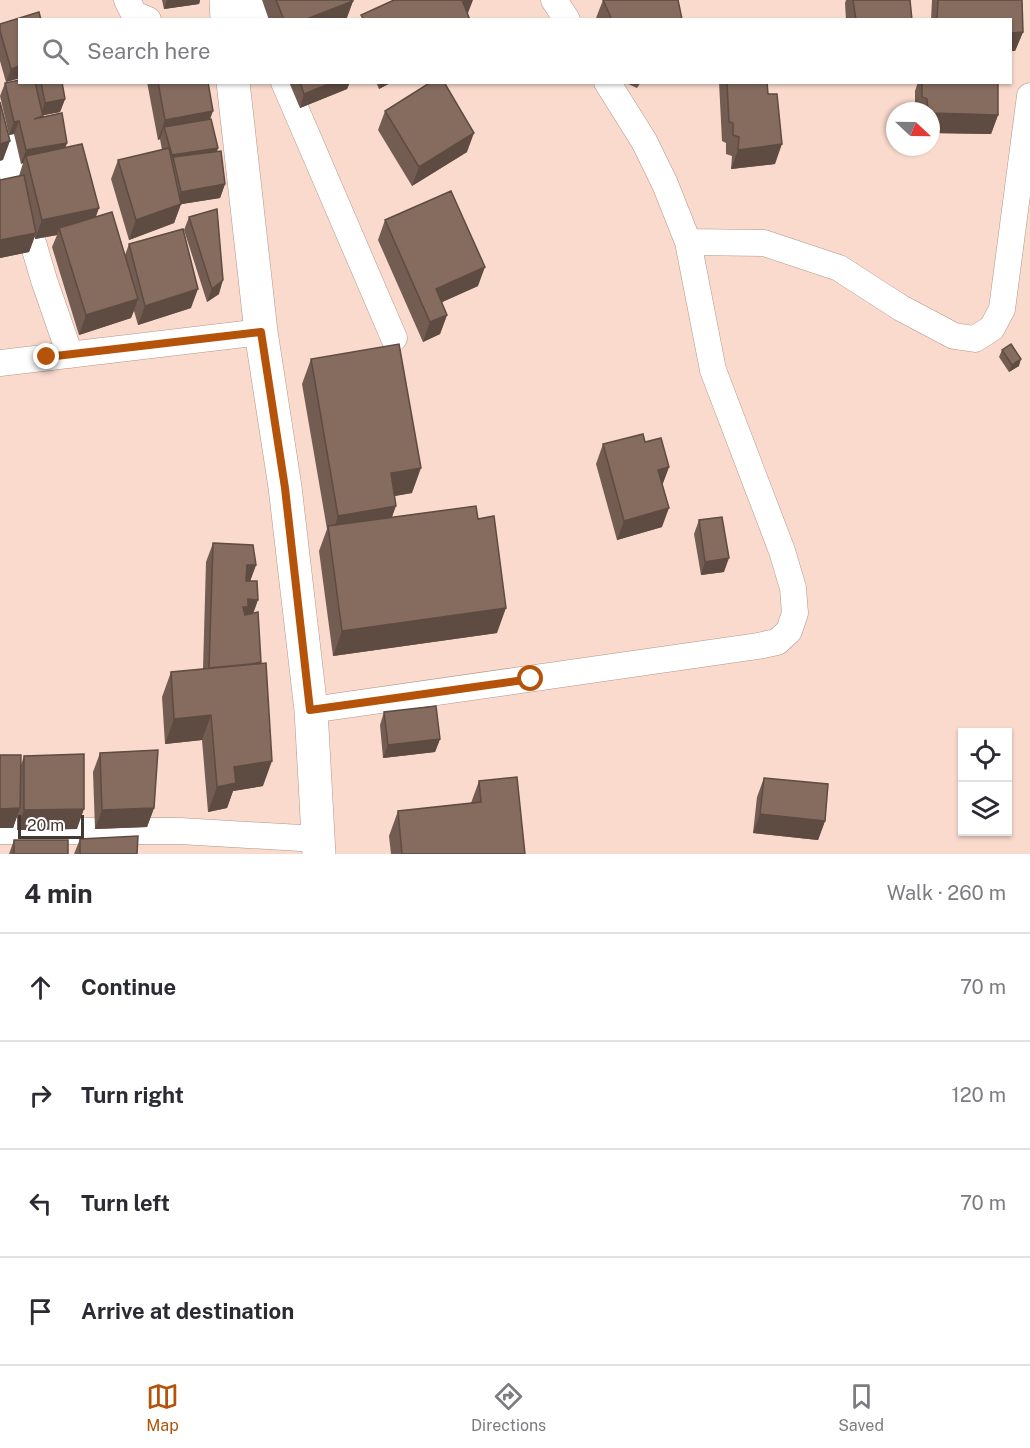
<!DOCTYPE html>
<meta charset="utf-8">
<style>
:root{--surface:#fff;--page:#f7f7f7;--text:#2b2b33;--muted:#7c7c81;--line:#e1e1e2;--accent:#b45309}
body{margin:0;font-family:"Public Sans",sans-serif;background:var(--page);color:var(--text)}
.controls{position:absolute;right:18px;bottom:18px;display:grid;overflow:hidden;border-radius:0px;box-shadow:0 2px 4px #0004}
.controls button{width:54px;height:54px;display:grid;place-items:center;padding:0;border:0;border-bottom:2px solid var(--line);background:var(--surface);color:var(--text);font:30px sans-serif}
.compass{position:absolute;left:886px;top:102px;width:54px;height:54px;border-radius:50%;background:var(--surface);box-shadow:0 2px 4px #0004;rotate:112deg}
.scale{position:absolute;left:18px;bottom:15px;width:66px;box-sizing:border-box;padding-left:6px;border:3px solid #443833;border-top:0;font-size:16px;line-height:21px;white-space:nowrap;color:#443833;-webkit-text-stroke:4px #fff;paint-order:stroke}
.stop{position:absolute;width:18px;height:18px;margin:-14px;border:4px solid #b45309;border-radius:50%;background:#fff}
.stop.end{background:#b45309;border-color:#fff;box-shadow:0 2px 6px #0008}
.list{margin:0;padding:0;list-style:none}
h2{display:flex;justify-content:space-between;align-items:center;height:78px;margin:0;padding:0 24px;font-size:26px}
h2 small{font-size:20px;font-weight:400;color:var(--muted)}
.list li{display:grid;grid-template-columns:39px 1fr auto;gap:18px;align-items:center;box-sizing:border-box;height:108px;padding:0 24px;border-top:2px solid var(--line)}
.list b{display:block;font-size:22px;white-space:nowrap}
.list em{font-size:20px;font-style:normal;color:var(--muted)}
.icon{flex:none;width:33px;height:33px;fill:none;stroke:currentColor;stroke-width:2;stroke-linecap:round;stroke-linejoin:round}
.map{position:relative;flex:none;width:1030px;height:854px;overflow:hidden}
.search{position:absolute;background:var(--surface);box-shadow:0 2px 4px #0004;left:18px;right:18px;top:18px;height:66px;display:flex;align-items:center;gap:15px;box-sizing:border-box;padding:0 21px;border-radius:0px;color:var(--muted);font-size:22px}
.sheet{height:510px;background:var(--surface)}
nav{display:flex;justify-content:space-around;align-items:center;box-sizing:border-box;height:84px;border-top:2px solid var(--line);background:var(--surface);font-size:16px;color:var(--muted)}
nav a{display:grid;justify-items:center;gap:3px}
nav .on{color:var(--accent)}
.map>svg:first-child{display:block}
</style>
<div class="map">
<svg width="1030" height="854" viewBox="0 0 1030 854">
<rect width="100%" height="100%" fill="#f9dacc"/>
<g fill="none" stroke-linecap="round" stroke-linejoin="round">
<defs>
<path id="street" d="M 127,0 L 134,14 L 148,20
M 249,0 L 257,20
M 554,0 L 567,20
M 284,82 L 394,338
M 0,131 L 44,280 L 70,355
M 688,242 L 764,243 L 839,268 L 901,308 L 954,336 L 975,339 L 992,328 L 1002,309 L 1030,96
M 0,363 L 261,332
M 311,710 L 758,646 L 777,642 L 789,631 L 795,613 L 793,588 L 782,551 L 713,370 L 688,242 L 665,184 L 644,141 L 607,82
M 0,831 L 180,831 L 318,839"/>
<path id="secondary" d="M 226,0 L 227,20
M 233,82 L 261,332 L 285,487 L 311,710 L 319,854"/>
</defs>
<use href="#street" stroke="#b39689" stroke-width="27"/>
<use href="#secondary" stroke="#b39689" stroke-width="34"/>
<use href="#street" stroke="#fff" stroke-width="26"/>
<use href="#secondary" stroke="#fff" stroke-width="33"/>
</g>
<path fill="#735c52" d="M 162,0 L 200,0 L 199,4 L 164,9 Z
M 262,0 L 353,0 L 353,1 L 346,20 L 269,20 Z
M 603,0 L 639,0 L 682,20 L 596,20 L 596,18 Z
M 846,0 L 910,0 L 912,20 L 846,20 L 845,3 Z
M 932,0 L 1022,0 L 1023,32 L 1015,51 L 1011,51 L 1011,20 L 931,20 Z
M 0,24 L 20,78 L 6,82 L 0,61 Z
M 36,82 L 62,82 L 65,99 L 60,112 L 43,115 L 42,117 L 67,143 L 65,148 L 96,216 L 125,255 L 129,244 L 191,308 L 138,325 L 134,311 L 131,318 L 79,335 L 52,247 L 57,235 L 35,239 L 35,236 L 29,252 L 0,258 L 0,180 L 19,176 L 23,163 L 21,164 L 14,134 L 9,135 L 0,96 L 5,83 L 36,84 Z
M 147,82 L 208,82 L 210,119 L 218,148 L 217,151 L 225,184 L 220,198 L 181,204 L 174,223 L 129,240 L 111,179 L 118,160 L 162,150 L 160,139 L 158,140 Z
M 289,82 L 350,82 L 347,89 L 300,108 Z
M 376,82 L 392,82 L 379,89 Z
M 624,82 L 641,82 L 637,88 Z
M 719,82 L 767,82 L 775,164 L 731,169 L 732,156 L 726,154 L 726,143 L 722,141 Z
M 918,82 L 998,82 L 998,115 L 991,134 L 931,133 L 931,111 L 915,111 L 915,91 Z
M 385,111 L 467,152 L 412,186 L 378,130 Z
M 189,217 L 219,294 L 207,302 L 184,230 Z
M 385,220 L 478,286 L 442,302 L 447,315 L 440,334 L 423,342 L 378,240 Z
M 1002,350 L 1019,366 L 1009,372 L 999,357 Z
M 311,359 L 412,493 L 395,496 L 392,517 L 497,633 L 333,656 L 319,551 L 327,529 L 302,384 Z
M 645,442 L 669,467 L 662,485 L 662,527 L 617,540 L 596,464 L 603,444 Z
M 699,520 L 724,572 L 701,575 L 694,534 Z
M 213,543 L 256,565 L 250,581 L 253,613 L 261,662 L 263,786 L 233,791 L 227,808 L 208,812 L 202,740 L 165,744 L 162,697 L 171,672 L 203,669 L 206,562 Z
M 384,712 L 440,739 L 435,752 L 383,758 L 380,725 Z
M 100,753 L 154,808 L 147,827 L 95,829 L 93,772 Z
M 0,755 L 21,765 L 24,756 L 77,829 L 17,830 L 17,816 L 13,828 L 0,828 Z
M 764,778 L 825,821 L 818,840 L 753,833 L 757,797 Z
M 479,781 L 525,854 L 391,854 L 389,836 L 398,811 L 471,803 Z
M 80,839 L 137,854 L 74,854 Z
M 14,840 L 68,854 L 9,854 Z"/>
<path fill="#5e4b42" d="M 167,0 L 200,0 L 199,4 L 164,9 Z
M 462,0 L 473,0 L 468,13 L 455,19 Z
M 353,1 L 346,20 L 304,20 Z
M 1023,32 L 1015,51 L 1011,51 L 1011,33 Z
M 20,66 L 20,78 L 6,82 L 11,69 Z
M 334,82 L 350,82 L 347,89 L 300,108 L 304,94 Z
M 381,82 L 392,82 L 379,89 Z
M 65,99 L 60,112 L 40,116 L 45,103 Z
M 213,111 L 206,131 L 164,127 L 160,139 L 158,140 L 165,120 Z
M 931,113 L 998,115 L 991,134 L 931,133 Z
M 19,121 L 14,134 L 9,135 L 14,122 Z
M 474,133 L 467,152 L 412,186 L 419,167 Z
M 10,141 L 3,160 L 0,161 L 0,144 Z
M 67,143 L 62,156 L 26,156 L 23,163 L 21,164 L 26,150 Z
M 782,144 L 775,164 L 731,169 L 738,150 Z
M 218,148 L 214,161 L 173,157 L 169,168 L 168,168 L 172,155 Z
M 225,184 L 220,198 L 176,205 L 181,192 Z
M 181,204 L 174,223 L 129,240 L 136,220 Z
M 99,208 L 92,228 L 59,228 L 57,235 L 35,239 L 42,220 Z
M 36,233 L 29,252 L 0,258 L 0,240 Z
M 485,267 L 478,286 L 429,308 L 436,289 Z
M 223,280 L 219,294 L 207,302 L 212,289 Z
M 198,289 L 191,308 L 138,325 L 145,306 Z
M 138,299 L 131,318 L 79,335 L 86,315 Z
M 447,315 L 440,334 L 423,342 L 430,322 Z
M 1021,359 L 1019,366 L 1009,372 L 1012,365 Z
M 669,467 L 662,486 L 658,470 Z
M 421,468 L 412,493 L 382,498 L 391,473 Z
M 396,506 L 387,531 L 330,539 L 338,516 Z
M 669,508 L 662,527 L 617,540 L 624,521 Z
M 729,558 L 724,572 L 701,575 L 705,562 Z
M 247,565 L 256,565 L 249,584 L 240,584 Z
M 248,599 L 258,600 L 251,620 L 244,619 L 243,607 Z
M 506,608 L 497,633 L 333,656 L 342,631 Z
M 211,715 L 202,740 L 165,744 L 174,719 Z
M 440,739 L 435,752 L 383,758 L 388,745 Z
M 272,761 L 263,786 L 233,791 L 227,808 L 208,812 L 217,787 L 234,767 Z
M 20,808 L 13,828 L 0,828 L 0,809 Z
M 154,808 L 147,827 L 95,829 L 102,810 Z
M 84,809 L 77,829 L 17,830 L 24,810 Z
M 760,814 L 825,821 L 818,840 L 753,833 Z"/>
<path fill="#866b5f" stroke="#5e4b42" stroke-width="1.5" d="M 276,0 L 353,0 L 353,1 L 304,20 L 284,20 Z
M 394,0 L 462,0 L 470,20 L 364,20 L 361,15 Z
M 603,0 L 678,0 L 682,19 L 612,20 Z
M 853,0 L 910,0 L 912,20 L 856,20 Z
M 938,0 L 1022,0 L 1023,32 L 1011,33 L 1011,20 L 937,20 Z
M 39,12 L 41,20 L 20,20 L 20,66 L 11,69 L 0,31 L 0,24 Z
M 20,80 L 20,82 L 35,82 L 43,116 L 34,119 L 62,113 L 67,143 L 26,150 L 19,121 L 14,122 L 5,83 Z
M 41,82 L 62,82 L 65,99 L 45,103 Z
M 158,82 L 208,82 L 213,111 L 165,120 Z
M 300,82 L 334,82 L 304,94 Z
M 431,82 L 444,82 L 474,133 L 419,167 L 385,111 Z
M 727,82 L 767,82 L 768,94 L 777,94 L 782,144 L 738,150 L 739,137 L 733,135 L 733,123 L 729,122 Z
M 922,82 L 998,82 L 998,115 L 931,113 L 931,111 L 928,111 L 927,99 L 922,97 Z
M 0,102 L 10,141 L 0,144 Z
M 211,119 L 218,148 L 172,155 L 164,127 Z
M 82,144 L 99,208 L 42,220 L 26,156 Z
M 169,148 L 181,204 L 136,220 L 118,160 Z
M 221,151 L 225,184 L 181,192 L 173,157 Z
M 24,175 L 36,233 L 0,240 L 0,180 Z
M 451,191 L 485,267 L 436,289 L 447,315 L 430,322 L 385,220 Z
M 217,209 L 223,280 L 212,289 L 189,217 Z
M 112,212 L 138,299 L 86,315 L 59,228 Z
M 183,229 L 198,289 L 145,306 L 129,244 Z
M 399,344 L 421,468 L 391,473 L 396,506 L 338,516 L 311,359 Z
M 1011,344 L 1021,359 L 1012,365 L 1002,350 Z
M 643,434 L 645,442 L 661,438 L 669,467 L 658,470 L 669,508 L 624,521 L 603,444 Z
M 476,506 L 478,519 L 494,516 L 506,608 L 342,631 L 328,526 Z
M 722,517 L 729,558 L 705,562 L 699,520 Z
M 213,543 L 253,545 L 256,565 L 247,565 L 246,581 L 257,581 L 258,600 L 248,599 L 248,607 L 243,607 L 245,615 L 258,612 L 261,662 L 251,664 L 209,668 Z
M 266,663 L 272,761 L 234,767 L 236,783 L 217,787 L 211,715 L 174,719 L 171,672 Z
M 436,706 L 440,739 L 388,745 L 384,712 Z
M 158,750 L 154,808 L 102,810 L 100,753 Z
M 84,754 L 84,809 L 24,810 L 24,756 Z
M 0,755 L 21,755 L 20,808 L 0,809 Z
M 517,777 L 525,854 L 402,854 L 398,811 L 481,802 L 479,781 Z
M 764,778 L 828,784 L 825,821 L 760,814 Z
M 138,836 L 137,854 L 80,854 L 80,839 Z
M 14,840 L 68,840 L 68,854 L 14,854 Z"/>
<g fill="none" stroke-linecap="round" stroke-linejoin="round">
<path stroke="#b45309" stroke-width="8" d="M 47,357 L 261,332 L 285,488 L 310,710 L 531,679"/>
</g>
</svg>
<div class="controls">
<button><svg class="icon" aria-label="locate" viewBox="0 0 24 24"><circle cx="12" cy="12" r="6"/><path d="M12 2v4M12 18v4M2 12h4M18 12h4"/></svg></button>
<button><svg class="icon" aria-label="layers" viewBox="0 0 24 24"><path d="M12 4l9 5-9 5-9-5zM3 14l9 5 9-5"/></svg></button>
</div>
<svg class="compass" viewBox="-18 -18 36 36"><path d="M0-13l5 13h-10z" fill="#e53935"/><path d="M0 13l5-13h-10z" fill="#7c7c81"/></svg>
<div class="scale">20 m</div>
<div class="stop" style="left:531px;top:679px"></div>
<div class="stop end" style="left:47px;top:357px"></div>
<div class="search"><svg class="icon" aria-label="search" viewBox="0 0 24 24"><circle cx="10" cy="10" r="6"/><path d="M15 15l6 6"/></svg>Search here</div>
</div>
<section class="sheet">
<h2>4 min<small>Walk · 260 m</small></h2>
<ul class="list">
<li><svg class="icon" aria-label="ahead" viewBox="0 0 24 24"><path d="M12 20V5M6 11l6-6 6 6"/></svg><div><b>Continue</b></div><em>70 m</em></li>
<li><svg class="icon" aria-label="right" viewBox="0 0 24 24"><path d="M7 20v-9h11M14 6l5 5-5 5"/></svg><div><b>Turn right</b></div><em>120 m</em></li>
<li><svg class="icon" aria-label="left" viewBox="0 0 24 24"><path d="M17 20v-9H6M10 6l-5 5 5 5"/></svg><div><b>Turn left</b></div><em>70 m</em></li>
<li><svg class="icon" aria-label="arrive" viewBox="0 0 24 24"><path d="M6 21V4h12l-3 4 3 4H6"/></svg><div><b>Arrive at destination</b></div></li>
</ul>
</section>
<nav>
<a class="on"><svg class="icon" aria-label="map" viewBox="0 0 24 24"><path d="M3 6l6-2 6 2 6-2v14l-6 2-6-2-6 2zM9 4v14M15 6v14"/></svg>Map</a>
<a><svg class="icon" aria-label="directions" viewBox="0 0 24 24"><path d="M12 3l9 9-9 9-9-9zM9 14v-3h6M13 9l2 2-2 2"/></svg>Directions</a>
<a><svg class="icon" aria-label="saved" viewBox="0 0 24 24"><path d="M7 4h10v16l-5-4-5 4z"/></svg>Saved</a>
</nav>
